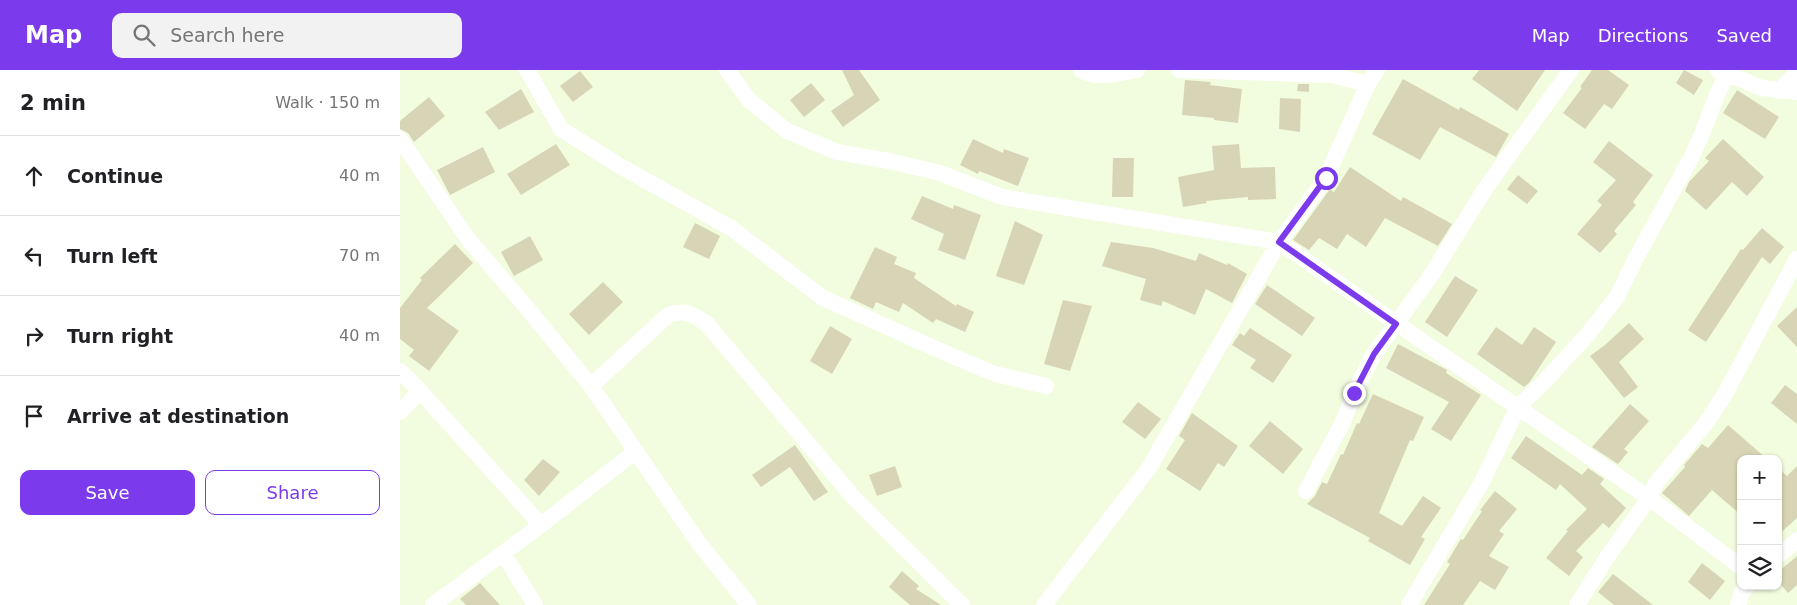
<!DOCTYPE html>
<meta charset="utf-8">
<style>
:root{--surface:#fff;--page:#f2f2f2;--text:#202124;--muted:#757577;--line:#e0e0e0;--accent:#7c3aed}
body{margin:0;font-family:"DejaVu Sans",sans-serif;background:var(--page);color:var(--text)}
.controls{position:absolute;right:15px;bottom:15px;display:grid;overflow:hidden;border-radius:10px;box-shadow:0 1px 4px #0004}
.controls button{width:45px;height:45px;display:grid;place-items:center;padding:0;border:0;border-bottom:1px solid var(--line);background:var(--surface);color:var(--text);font:25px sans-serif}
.stop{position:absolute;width:15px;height:15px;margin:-11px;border:4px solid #7c3aed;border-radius:50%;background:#fff}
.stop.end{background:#7c3aed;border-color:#fff;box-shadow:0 1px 5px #0008}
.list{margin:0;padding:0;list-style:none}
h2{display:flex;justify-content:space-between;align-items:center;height:65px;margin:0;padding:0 20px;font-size:21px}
h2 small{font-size:16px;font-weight:400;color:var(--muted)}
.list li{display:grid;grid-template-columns:32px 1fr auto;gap:15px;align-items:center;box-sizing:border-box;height:80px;padding:0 20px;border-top:1px solid var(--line)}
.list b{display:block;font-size:19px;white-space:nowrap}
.list em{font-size:16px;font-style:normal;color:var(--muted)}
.actions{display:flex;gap:10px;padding:15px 20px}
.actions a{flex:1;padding:11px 0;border:1px solid var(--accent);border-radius:10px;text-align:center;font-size:18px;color:var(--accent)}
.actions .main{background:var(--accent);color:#fff}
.icon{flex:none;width:28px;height:28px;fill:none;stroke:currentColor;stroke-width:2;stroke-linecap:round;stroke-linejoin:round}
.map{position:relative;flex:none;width:1397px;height:535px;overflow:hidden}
header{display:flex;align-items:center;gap:30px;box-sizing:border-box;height:70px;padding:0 25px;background:var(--accent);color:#fff}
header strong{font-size:24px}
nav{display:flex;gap:28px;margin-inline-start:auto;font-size:18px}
.search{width:350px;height:45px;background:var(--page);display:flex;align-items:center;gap:12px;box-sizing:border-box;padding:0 18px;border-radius:10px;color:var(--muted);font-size:19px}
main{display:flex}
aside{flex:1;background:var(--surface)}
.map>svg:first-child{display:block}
</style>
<header>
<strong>Map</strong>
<div class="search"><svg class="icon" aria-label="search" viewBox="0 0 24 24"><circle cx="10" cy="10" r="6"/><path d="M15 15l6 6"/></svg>Search here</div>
<nav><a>Map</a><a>Directions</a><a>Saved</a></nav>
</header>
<main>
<aside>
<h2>2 min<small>Walk · 150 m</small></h2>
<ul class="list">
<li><svg class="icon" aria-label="ahead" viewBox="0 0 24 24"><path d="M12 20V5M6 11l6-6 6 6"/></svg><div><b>Continue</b></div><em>40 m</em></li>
<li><svg class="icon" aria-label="left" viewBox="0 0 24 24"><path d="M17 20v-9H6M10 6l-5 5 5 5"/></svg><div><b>Turn left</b></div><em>70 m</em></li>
<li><svg class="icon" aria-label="right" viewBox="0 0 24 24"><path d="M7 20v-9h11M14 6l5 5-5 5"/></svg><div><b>Turn right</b></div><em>40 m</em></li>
<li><svg class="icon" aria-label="arrive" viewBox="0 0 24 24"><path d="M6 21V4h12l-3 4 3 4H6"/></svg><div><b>Arrive at destination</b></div></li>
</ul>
<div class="actions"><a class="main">Save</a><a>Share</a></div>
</aside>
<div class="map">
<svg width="1397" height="535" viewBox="0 0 1397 535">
<rect width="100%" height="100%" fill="#f2fcde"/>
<path fill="#d8d5b7" d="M 442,0 L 459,0 L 480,30 L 443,57 L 431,41 L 454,25 Z
M 1079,0 L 1145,0 L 1117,41 L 1072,9 Z
M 1192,0 L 1208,0 L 1229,15 L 1212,39 L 1204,34 L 1185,59 L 1163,43 L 1182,18 L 1180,17 Z
M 1284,0 L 1303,10 L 1294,25 L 1276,13 Z
M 180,1 L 193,17 L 173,32 L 160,16 Z
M 1003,9 L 1059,40 L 1060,37 L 1109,64 L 1096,87 L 1040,57 L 1020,90 L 972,64 Z
M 785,10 L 811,12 L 810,15 L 842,19 L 838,53 L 814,50 L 814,48 L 782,45 Z
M 411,13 L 425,30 L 404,47 L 390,30 Z
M 898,14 L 909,14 L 909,22 L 897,21 Z
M 121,19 L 134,42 L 99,60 L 85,42 Z
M 1337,20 L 1379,47 L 1365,69 L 1323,43 Z
M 29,27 L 45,46 L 14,72 L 8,63 L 0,59 L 0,51 Z
M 880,28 L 901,29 L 900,62 L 879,59 Z
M 573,69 L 603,83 L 604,79 L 629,88 L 618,116 L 579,101 L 578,104 L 560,95 Z
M 1323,69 L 1364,107 L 1347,126 L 1332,112 L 1306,140 L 1285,121 L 1289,112 L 1309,91 L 1305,88 Z
M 1209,71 L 1253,105 L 1233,132 L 1236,135 L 1214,161 L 1217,164 L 1200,183 L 1177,164 L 1202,135 L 1197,131 L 1216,110 L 1193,92 Z
M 156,74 L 170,95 L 121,125 L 107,104 Z
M 839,74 L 841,98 L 875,97 L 876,129 L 848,130 L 848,127 L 806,131 L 807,133 L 783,137 L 778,107 L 814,100 L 812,76 Z
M 83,77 L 95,102 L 50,125 L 37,100 Z
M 713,88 L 734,88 L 733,127 L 712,127 Z
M 950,97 L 1001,131 L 1003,127 L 1052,154 L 1038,176 L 985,148 L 966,177 L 947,164 L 937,179 L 919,168 L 909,180 L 893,170 L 930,119 L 934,122 Z
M 1118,105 L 1138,121 L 1127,134 L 1107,119 Z
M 522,126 L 553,139 L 554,135 L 581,145 L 565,190 L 538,180 L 544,164 L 511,149 Z
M 615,151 L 643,165 L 624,215 L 596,206 Z
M 295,153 L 320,166 L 309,189 L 283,177 Z
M 1362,158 L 1384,177 L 1370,194 L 1362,187 L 1306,272 L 1288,260 L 1341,179 L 1343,180 Z
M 130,166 L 143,190 L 114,206 L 101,182 Z
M 711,172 L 753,178 L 796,191 L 799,183 L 827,195 L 828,193 L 847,204 L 832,233 L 806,219 L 795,245 L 763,231 L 761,236 L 740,230 L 746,209 L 702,196 Z
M 55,174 L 73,193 L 27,238 L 59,261 L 29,301 L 9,286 L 14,280 L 0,269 L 0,238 L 22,210 L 20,208 Z
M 475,177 L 497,187 L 494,194 L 516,203 L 514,208 L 556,236 L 557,234 L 574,242 L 565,262 L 536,249 L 533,253 L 503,233 L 499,242 L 476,232 L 473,239 L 450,228 Z
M 1055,206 L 1078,220 L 1047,267 L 1025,252 Z
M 203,212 L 223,232 L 189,265 L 169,244 Z
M 867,215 L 915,248 L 902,266 L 855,234 Z
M 663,230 L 692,236 L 670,301 L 644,294 Z
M 1397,237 L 1397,277 L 1377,256 Z
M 1229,253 L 1244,269 L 1219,292 L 1238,317 L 1224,328 L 1190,286 L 1205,275 Z
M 430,256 L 452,269 L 432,304 L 410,291 Z
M 1096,257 L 1122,275 L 1134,257 L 1156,272 L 1129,313 L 1124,317 L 1077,284 Z
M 850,258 L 892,285 L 873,313 L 850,298 L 856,290 L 832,275 L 840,263 L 844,266 Z
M 998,274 L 1047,300 L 1046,303 L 1081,325 L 1051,371 L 1031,359 L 1049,332 L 986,298 Z
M 1385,315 L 1397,324 L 1397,354 L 1371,333 Z
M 973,324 L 1024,347 L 1013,371 L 1010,370 L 979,443 L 1002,456 L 1023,426 L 1041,438 L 1021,467 L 1025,469 L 1010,495 L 968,471 L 970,468 L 907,434 L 915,426 L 922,412 L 927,414 L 941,384 L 943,385 L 957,353 L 959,354 Z
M 738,332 L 761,349 L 745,369 L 722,352 Z
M 1230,334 L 1249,351 L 1224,379 L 1228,382 L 1218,394 L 1192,377 Z
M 792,343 L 838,376 L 824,397 L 818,393 L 800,421 L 766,399 L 785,370 L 779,366 Z
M 870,351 L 903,379 L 883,404 L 849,376 Z
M 1328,355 L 1367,389 L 1341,389 L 1341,445 L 1312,420 L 1289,446 L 1262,423 L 1285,397 L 1284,395 L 1302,374 L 1308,378 Z
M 1126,366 L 1182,405 L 1188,398 L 1204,409 L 1200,414 L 1226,438 L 1209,458 L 1203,453 L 1176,481 L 1183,487 L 1169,506 L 1146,488 L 1168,461 L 1166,460 L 1187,439 L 1160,414 L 1156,420 L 1111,388 Z
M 395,375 L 428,422 L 414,431 L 390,397 L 361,417 L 352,405 Z
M 143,389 L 160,402 L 139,426 L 124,410 Z
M 495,396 L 502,417 L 477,426 L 469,405 Z
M 1397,396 L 1397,448 L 1378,465 L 1378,398 L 1387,406 Z
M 1095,421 L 1117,439 L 1099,461 L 1104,464 L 1089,486 L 1109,497 L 1095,520 L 1080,511 L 1063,535 L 1024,535 L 1050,494 L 1047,492 L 1061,469 L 1063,470 L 1082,441 L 1080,440 Z
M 1397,486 L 1397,515 L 1388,523 L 1378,511 L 1378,502 Z
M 1302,493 L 1325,511 L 1310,530 L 1288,512 Z
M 502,501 L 519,516 L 516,519 L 541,535 L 510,535 L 489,517 Z
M 1213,504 L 1253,535 L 1214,535 L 1198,522 Z
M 80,513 L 100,535 L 66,535 L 60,529 Z"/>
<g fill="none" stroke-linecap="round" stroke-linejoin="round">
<path stroke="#fff" stroke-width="16" d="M 127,0 L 161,59 L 220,96 L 331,158 L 423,228 L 534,278 L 595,304 L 646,316
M 327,0 L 349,30 L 387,61 L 437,82 L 489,91 L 540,103 L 602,127 L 879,172 L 1249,428 L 1341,497
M 681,0 C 698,10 718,3 737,0
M 779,0 L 931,5 L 968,14
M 1318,0 L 1362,18 L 1397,22
M 1379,21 L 1397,2
M 0,69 L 68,169 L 127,238 L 191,316 L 298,472 L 349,535
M 0,301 L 20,321 L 141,455 L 33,535
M 191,316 L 268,245 C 286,239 292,244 307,254 L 454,428 L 562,535
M 0,342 L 20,321
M 906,421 L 943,352 L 954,323 L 974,284 L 1032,204 L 1087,116 L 1171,0
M 141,455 L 236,381
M 103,483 L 135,535
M 1378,486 L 1397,470
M 644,535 L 749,398 L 879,172 L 926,108 L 968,14 L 977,0
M 1009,535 L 1082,412 L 1118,337 L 1144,312 L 1188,264 L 1217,227 L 1236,188 L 1290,90 L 1302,64 L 1317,25 L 1327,4
M 1177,535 L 1208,486 L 1249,428 L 1256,413 L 1306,353 L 1325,324 L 1397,189
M 1338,535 L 1342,522 L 1347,516"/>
</g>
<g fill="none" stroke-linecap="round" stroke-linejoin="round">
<path stroke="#7c3aed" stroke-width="6" d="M 926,108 L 879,172 L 996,254 L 974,284 L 954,323"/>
</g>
</svg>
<div class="controls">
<button>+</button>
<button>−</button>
<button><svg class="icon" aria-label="layers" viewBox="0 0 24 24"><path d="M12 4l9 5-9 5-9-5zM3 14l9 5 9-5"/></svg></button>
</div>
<div class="stop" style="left:926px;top:108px"></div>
<div class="stop end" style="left:954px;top:323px"></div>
</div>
</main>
